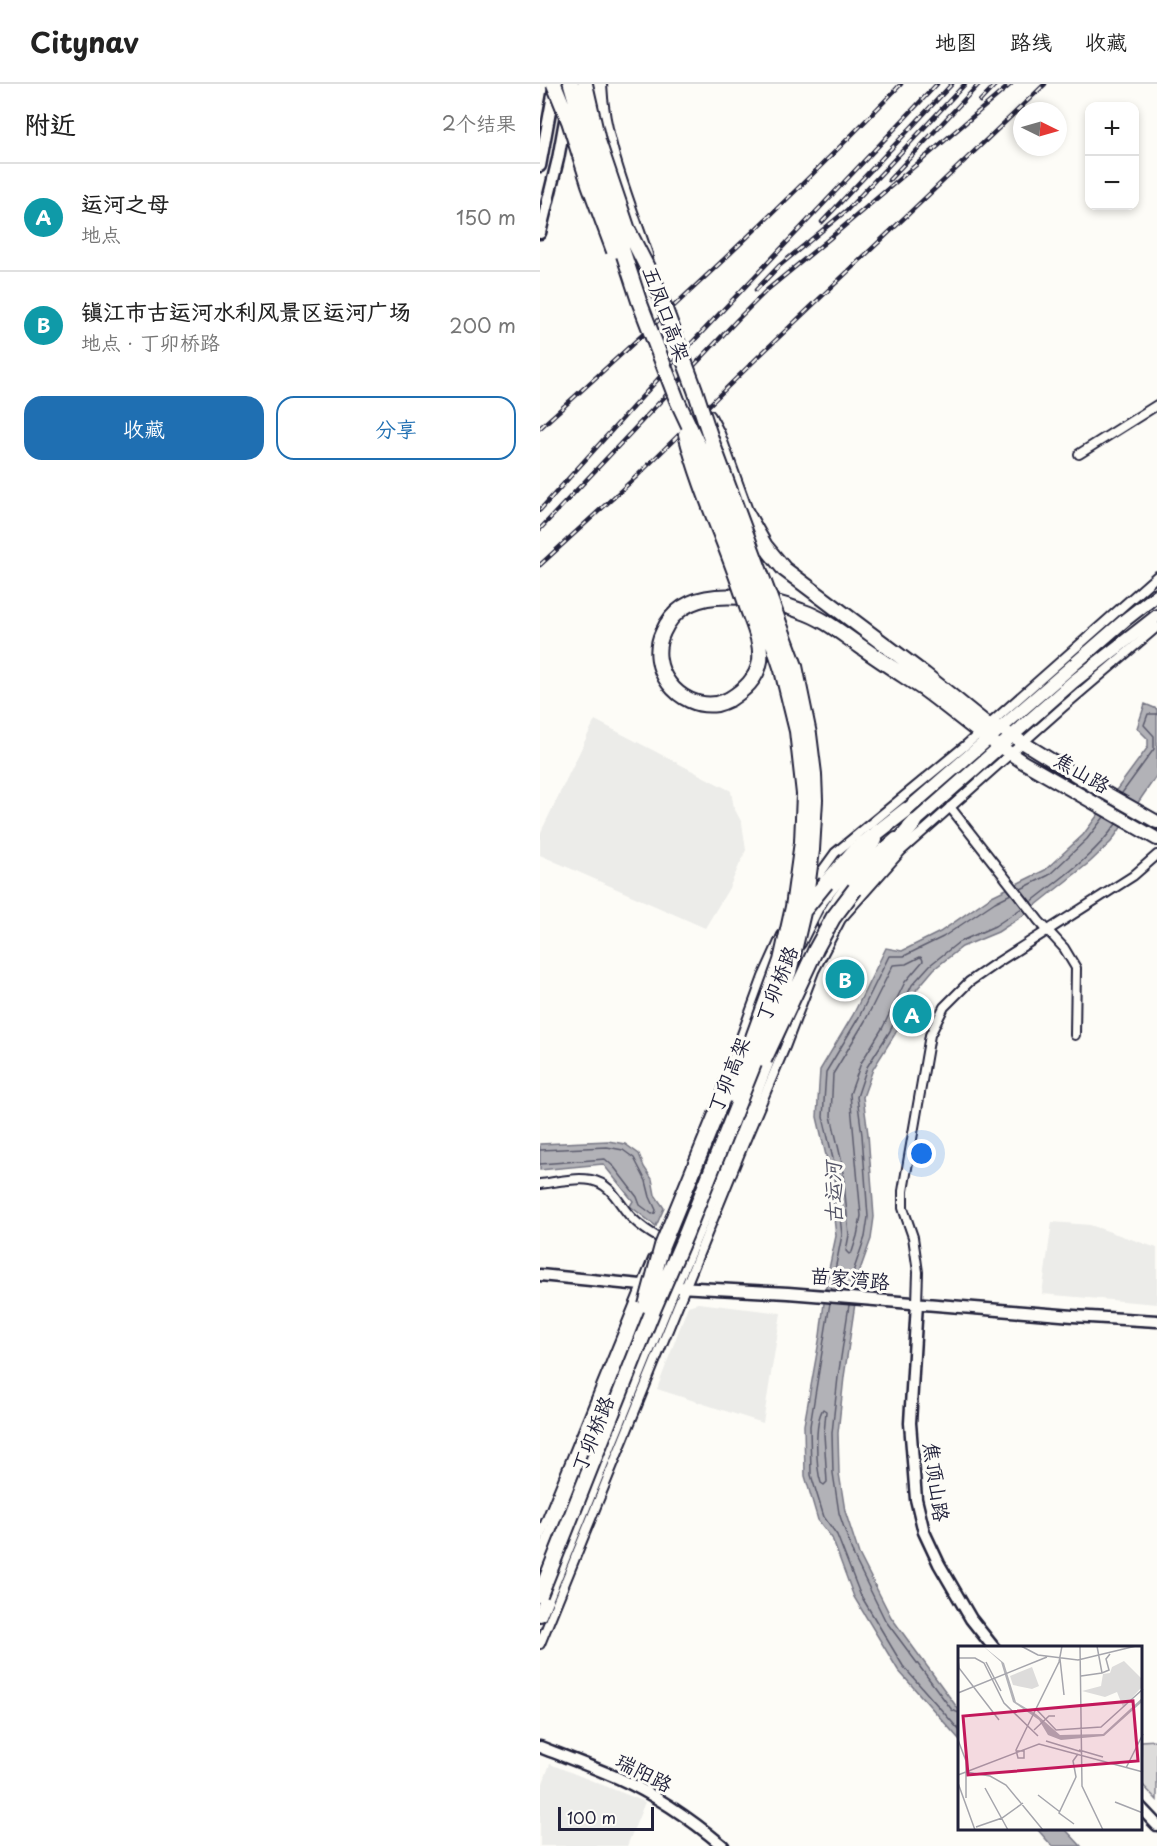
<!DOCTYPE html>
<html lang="zh">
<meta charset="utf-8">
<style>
:root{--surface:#fff;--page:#f2f2f2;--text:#222;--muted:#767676;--line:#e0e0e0;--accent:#1f6fb2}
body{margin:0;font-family:"Playpen Sans","LXGW WenKai TC",sans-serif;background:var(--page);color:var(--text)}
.controls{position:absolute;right:18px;top:18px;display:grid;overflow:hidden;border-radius:12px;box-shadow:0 3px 9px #0003}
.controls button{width:54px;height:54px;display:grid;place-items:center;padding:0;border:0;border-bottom:2px solid var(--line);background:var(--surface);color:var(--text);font:30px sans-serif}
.compass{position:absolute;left:473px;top:18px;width:54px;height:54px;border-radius:50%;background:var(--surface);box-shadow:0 3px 9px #0003;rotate:95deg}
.scale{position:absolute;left:18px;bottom:15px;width:96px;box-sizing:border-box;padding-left:6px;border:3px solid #22223b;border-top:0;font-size:16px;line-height:21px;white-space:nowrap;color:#22223b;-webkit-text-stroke:4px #fdfcf7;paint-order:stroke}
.you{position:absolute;left:382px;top:1070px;width:21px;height:21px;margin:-15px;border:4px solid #fff;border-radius:50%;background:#1a73e8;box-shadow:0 0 0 9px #1a73e833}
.badge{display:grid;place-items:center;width:39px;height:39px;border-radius:50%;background:var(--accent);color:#fff;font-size:20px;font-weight:700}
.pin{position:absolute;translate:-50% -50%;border:3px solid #fff;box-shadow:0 2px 6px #0006}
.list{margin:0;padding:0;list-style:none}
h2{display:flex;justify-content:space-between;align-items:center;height:78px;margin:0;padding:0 24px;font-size:26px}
h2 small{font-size:20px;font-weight:400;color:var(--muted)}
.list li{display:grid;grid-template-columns:39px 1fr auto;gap:18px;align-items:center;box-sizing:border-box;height:108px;padding:0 24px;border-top:2px solid var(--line)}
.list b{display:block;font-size:22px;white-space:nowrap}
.list p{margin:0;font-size:20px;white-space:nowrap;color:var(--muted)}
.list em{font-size:20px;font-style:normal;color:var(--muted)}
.actions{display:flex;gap:12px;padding:18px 24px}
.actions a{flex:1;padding:14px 0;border:2px solid var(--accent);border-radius:18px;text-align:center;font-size:21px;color:var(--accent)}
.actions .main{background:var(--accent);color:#fff}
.map{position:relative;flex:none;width:617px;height:1762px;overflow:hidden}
header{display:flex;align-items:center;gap:36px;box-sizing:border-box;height:84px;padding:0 30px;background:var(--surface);border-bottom:2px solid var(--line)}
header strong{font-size:28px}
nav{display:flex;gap:33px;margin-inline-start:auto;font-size:21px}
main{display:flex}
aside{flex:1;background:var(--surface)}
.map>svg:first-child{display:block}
</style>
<header>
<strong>Citynav</strong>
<nav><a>地图</a><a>路线</a><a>收藏</a></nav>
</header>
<main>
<aside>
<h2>附近<small>2个结果</small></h2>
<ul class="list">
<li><span class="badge" style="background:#0f9aa8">A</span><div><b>运河之母</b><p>地点</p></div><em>150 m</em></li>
<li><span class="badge" style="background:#0f9aa8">B</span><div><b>镇江市古运河水利风景区运河广场</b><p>地点 · 丁卯桥路</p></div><em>200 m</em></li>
</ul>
<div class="actions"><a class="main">收藏</a><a>分享</a></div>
</aside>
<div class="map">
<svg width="617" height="1762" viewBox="0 0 617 1762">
<rect width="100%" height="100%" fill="#fdfcf7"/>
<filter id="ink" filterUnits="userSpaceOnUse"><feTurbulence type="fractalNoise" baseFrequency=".0167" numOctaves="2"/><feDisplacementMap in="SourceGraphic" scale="12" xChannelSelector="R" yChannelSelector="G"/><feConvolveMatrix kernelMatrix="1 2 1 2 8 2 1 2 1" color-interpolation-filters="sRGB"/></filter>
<g filter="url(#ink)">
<path fill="#ecece9" d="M 55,636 L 191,707 L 194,724 L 202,739 L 206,766 L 189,804 L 165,844 L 0,771 L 0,750 Z
M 512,1138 L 550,1141 L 617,1164 L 617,1220 L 502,1210 Z
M 158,1219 L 241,1229 L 223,1339 L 117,1305 L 148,1222 Z
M 10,1680 L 105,1718 L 87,1762 L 0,1762 L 0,1707 Z"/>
<path fill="#dddcdb" stroke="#807f8b" stroke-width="1.5" d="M 617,1656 L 617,1716 L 600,1698 L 601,1657 Z"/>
<path fill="#b2b2b7" stroke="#787885" stroke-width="1.5" d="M 605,620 L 617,625 L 617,691 L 571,758 L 550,778 L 481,833 L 458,848 L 422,863 L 394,885 L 377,905 L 355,950 L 333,985 L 323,1013 L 328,1050 L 334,1133 L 331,1155 L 320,1186 L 304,1293 L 298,1349 L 299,1389 L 305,1427 L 319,1470 L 351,1533 L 419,1626 L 419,1655 L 358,1586 L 314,1513 L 292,1454 L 278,1436 L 265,1392 L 264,1341 L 280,1252 L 287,1194 L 296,1152 L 288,1080 L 277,1033 L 280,986 L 313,931 L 346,864 L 362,867 L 400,848 L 452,812 L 505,786 L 543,751 L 608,663 L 608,655 L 597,644 Z
M 68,1057 L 85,1060 L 99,1070 L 104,1083 L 112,1095 L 115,1111 L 124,1124 L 116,1142 L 90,1122 L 93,1117 L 63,1080 L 0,1086 L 0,1060 Z
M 498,1746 L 526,1746 L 541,1762 L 512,1762 Z"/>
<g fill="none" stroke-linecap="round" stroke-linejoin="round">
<path stroke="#5c5c6d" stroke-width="1.5" d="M 582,709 L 614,665 L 614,652 L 604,641 L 608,630 L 617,630
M 481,805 L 509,791 L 547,755 L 564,733
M 491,818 C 521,794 554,772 576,740
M 380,873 L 382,874 L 383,877 L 365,898 L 343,943 L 321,979 L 310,1010 L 321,1132 L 317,1152 L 312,1168 L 309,1170 L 306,1167 L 309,1151 L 302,1079 L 291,1032 L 293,990 L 325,937 L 353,881 L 366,880 Z
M 0,1066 L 67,1063 L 83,1066 L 94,1074 L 106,1097 L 110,1113 L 116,1126 L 115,1129 L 112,1130 L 100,1121 L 97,1113 L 74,1083 L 65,1075 L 0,1080
M 291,1206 L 302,1151 L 294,1079 L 283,1033 L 286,988 L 319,933 L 349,872 L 364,872 L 403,853 L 455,818 L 471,810
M 311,1207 L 314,1185 L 325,1153 L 328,1133 L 322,1051 L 317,1013 L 327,983 L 350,947 L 372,901 L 390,881 L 419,858 L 455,842 L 482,824
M 290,1219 L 270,1342 L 271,1391 L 284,1433 L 297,1451 L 320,1510 L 363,1582 L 419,1646
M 309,1221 L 298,1293 L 292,1349 L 293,1389 L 299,1429 L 314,1473 L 345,1536 L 412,1626 L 419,1629
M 283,1325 L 286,1327 L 284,1350 L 287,1398 L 284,1401 L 281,1399 C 276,1384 274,1338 283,1325 Z"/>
<defs>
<path id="street" d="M 539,370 L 617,321
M 410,723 L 499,837 L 524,864 L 536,884 L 535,951
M 269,805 L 295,769 L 426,661 L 617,492
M 183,1002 L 223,893 L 242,851
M 0,1100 C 16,1098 35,1093 51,1096 C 72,1100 78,1119 91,1133 C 100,1142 110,1149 121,1155
M 377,1219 L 378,1188 L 373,1153 L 363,1124 L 363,1107 L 390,951 L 404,923 L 429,898 L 455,880 L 593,792 L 617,771
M 0,1452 L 113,1175
M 0,1560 L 200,1069 L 245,963 L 274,887 L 301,835 L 361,767 L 523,623 L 617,543"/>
<path id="secondary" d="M 0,82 L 15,0
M 0,149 L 18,75 L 31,3
M 0,1191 L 101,1201 L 248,1209 L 533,1232 L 617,1237
M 377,1219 L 370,1339 L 376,1415 L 384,1448 L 399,1480 L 431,1535 L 454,1564
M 0,1663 C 26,1673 53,1683 78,1694 C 116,1711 151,1735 183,1762
M 600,1723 L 617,1741"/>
<path id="primary" d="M 466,648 L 555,703 L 617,738
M 453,658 L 483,678 L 617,755
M 361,731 L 585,536 L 617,511
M 369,743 L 533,598 L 617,532
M 284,839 C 301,805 328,779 356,755
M 259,859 L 278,821 L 297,797 L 336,756
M 0,1479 L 69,1301 L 98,1232 L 106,1210
M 0,1531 L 134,1202 L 194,1062 L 231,969"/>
<path id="highway" d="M 59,0 C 61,56 87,118 105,171
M 168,333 L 177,350 L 205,427 L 225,462 L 244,485 L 385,591 L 447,641 L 461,645
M 190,615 C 186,617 181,619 177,620 C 138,626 106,583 123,548 C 133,525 152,515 176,513 C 205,511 235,517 261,527 C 283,534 301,549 320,562 C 341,577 363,591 384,605 C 406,621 427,639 449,655
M 286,799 L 315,766 L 366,726
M 315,805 L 342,778 L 375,738"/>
</defs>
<use href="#street" stroke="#22223b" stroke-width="12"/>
<use href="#secondary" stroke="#22223b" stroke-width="15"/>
<use href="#primary" stroke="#22223b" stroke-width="16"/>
<use href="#highway" stroke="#22223b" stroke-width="18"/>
<use href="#street" stroke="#fdfcf7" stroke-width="8"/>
<use href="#secondary" stroke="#fdfcf7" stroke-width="10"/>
<use href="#primary" stroke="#fdfcf7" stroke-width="12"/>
<use href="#highway" stroke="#fdfcf7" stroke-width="14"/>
<defs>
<path id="rail" d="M 440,17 L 456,0
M 349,96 L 439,0
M 282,138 L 412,0
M 216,206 L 239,182 L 307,126 L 425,0
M 0,344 C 123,233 247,120 361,0
M 0,426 L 128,284 L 397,0
M 0,445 L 198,235 L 227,206 L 289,155 L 471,0
M 0,481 L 98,391 L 217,274 L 505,0"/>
</defs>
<use href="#rail" stroke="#22223b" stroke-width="4.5"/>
<use href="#rail" stroke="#fdfcf7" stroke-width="2" stroke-dasharray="7" stroke-linecap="butt"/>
<defs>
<path id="highway-bridge" d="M 14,0 L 29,37 L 49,100 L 74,167
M 31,0 L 51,70 L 99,217 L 137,316 L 166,378 L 220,520 L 242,586 L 257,647 L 264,710 L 262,758 L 253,823 L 241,877 L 192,1011
M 146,350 C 161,409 189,465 207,523 C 213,540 222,558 220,577 C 217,595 204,606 190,615
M 265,825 L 286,799
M 224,976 L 276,865 L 293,834 L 315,805
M 106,1221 L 122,1162 L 189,999
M 0,1511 L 114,1224 L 146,1150 L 235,927 L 249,888 L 265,820 L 272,766 L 275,716 L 274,690 L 269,650 L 255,582 L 173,361 L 155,306 L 116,201 L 88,146 L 58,57 L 45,0"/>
</defs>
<use href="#highway-bridge" stroke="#22223b" stroke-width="18" stroke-linecap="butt"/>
<use href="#highway-bridge" stroke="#fdfcf7" stroke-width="14"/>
</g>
</g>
<g text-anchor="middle" stroke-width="6" stroke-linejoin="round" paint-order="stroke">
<g font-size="20" fill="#22223b" stroke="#fdfcf7">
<text transform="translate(126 230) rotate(70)" y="7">五凤口高架</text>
<text transform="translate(542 689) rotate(30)" y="7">焦山路</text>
<text transform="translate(237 900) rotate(-68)" y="7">丁卯桥路</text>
<text transform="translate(189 991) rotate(-68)" y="7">丁卯高架</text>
<text transform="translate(310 1195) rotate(5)" y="7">苗家湾路</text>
<text transform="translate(53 1350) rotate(-68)" y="7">丁卯桥路</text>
<text transform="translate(396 1398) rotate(82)" y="7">焦顶山路</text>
<text transform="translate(104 1689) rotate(27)" y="7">瑞阳路</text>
</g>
<g font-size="21" font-style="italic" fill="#545466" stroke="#fdfcf7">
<text transform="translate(294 1109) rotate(-91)" y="7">古运河</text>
</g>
</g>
<g transform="translate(418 1562)">
<rect width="184" height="184" fill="#fdfcf7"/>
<path d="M 166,15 L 183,32 L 184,41 L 165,61 L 159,46 L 147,51 L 124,45 L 143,40 L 145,28 L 152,27 L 154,21 ZM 74,21 L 81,40 L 74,43 L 55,39 L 52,30 Z" fill="#dddcdb"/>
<path d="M 25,0 L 46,17 L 58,56 L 78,68 L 102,89 L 145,88 L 184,52 L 184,56 L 146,90 L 103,94 L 90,89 L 81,74 L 55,56 L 43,16 Z" fill="#b2b2b7"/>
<path fill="none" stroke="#a5a5ac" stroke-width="1.5" d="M 63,0 L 80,9 L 120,14 L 178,0M 122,0 L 124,140 L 145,184M 139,0 L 144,27 L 151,24 L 148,13 L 152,8M 0,12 L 17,12 L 26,17 L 46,57 L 80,90M 0,13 L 1,22 L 41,74M 102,13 L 106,49M 28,16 L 43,45M 123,30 L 144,27M 0,47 L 89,11M 78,63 L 98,84 L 143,81 L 185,43M 69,81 L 101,16 L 104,0M 76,84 L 91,70 L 97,70M 0,94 L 8,115 L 8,152M 88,95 L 124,106M 121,104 L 145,111M 59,105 L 66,105 L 66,112 L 60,112 L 58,104 L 69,81M 168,122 L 185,88M 8,126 L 32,130 L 48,139 L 85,184M 0,129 L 81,98 L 185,126M 0,137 L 17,184M 27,142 L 50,184M 80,149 L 102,166M 157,156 L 185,167M 116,178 L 101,167 L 118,131 L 115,115 L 120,108M 18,181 L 44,172 L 65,157"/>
<path fill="#c2185b" fill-opacity="0.15" stroke="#c2185b" stroke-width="3" d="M 175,55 L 180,115 L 10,129 L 5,70 Z"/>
<rect width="184" height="184" fill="none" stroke="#22223b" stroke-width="3"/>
</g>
</svg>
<div class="controls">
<button>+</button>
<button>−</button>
</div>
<svg class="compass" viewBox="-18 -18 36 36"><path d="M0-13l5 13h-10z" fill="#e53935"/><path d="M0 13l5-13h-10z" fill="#767676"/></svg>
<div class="scale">100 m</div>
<div class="you"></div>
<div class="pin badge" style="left:372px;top:930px;background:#0f9aa8">A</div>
<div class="pin badge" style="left:305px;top:895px;background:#0f9aa8">B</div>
</div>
</main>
